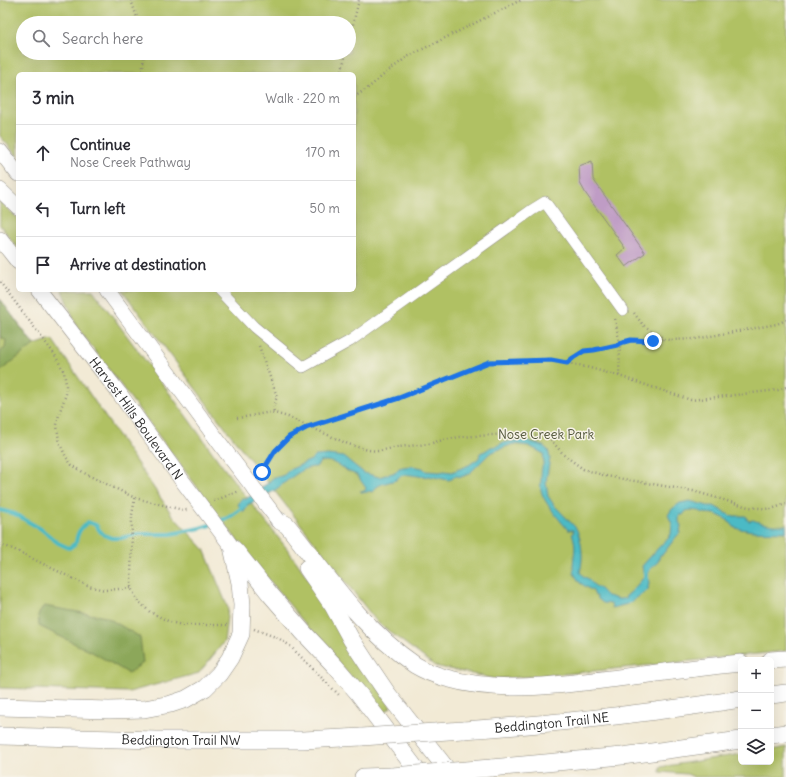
<!DOCTYPE html>
<meta charset="utf-8">
<style>
:root{--surface:#fff;--page:#f7f7f7;--text:#2b2b33;--muted:#7c7c81;--line:#e1e1e2}
body{margin:0;font-family:Delius,sans-serif;background:var(--page);color:var(--text)}
.controls{position:absolute;right:12px;bottom:12px;display:grid;overflow:hidden;border-radius:6px;box-shadow:0 4px 16px #0002}
.controls button{width:36px;height:36px;display:grid;place-items:center;padding:0;border:0;border-bottom:1px solid var(--line);background:var(--surface);color:var(--text);font:20px sans-serif}
.stop{position:absolute;width:12px;height:12px;margin:-9px;border:3px solid #1a73e8;border-radius:50%;background:#fff}
.stop.end{background:#1a73e8;border-color:#fff;box-shadow:0 1px 4px #0008}
.list{margin:0;padding:0;list-style:none}
h2{display:flex;justify-content:space-between;align-items:center;height:52px;margin:0;padding:0 16px;font-size:17px}
h2 small{font-size:13px;font-weight:400;color:var(--muted)}
.list li{display:grid;grid-template-columns:26px 1fr auto;gap:12px;align-items:center;box-sizing:border-box;height:56px;padding:0 16px;border-top:1px solid var(--line)}
.list b{display:block;font-size:15px;white-space:nowrap}
.list p{margin:0;font-size:13px;white-space:nowrap;color:var(--muted)}
.list em{font-size:13px;font-style:normal;color:var(--muted)}
.icon{flex:none;width:22px;height:22px;fill:none;stroke:currentColor;stroke-width:2;stroke-linecap:round;stroke-linejoin:round}
.map{position:relative;flex:none;width:786px;height:777px;overflow:hidden}
.search{position:absolute;background:var(--surface);box-shadow:0 4px 16px #0002;left:16px;top:16px;width:340px;height:44px;display:flex;align-items:center;gap:10px;box-sizing:border-box;padding:0 14px;border-radius:22px;color:var(--muted);font-size:15px}
.panel{position:absolute;background:var(--surface);box-shadow:0 4px 16px #0002;left:16px;top:72px;width:340px;height:220px;border-radius:6px}
.map>svg:first-child{display:block}
</style>
<div class="map">
<svg width="786" height="777" viewBox="0 0 786 777">
<rect width="100%" height="100%" fill="#f7f3e8"/>
<filter id="ink" filterUnits="userSpaceOnUse"><feTurbulence type="fractalNoise" baseFrequency=".025" numOctaves="2"/><feDisplacementMap in="SourceGraphic" scale="8" xChannelSelector="R" yChannelSelector="G"/><feConvolveMatrix kernelMatrix="1 2 1 2 8 2 1 2 1" color-interpolation-filters="sRGB"/></filter>
<filter id="wash" filterUnits="userSpaceOnUse"><feTurbulence type="fractalNoise" baseFrequency=".012" numOctaves="4" result="noise"/><feDisplacementMap in="SourceGraphic" scale="16" xChannelSelector="R" yChannelSelector="G"/><feGaussianBlur stdDeviation="0.9" result="paint"/><feColorMatrix in="noise" values="0 0 0 0 0 0 0 0 0 0 0 0 0 0 0 0 0 1.4 0 .05"/><feComposite in="paint" operator="in"/></filter>
<g filter="url(#wash)">
<rect width="100%" height="100%" fill="#f2ead5"/>
<path fill="#b0c164" stroke="#6e7648" fill-rule="evenodd" d="M 0,0 L 786,0 L 786,651 L 575,673 L 495,679 L 435,666 L 377,622 L 216,416 L 122,290 L 354,290 L 354,74 L 18,74 L 18,157 L 0,136 ZM 23,23 L 349,23 L 349,53 L 23,53 Z
M 0,202 L 18,218 L 18,249 L 0,225 Z
M 62,290 L 93,290 L 179,406 L 223,467 L 288,550 L 330,609 L 391,707 L 383,713 L 325,648 L 243,548 L 77,327 Z
M 0,299 L 34,345 L 52,339 L 173,516 L 204,549 L 228,608 L 224,642 L 199,673 L 129,692 L 0,688 Z
M 786,747 L 786,777 L 694,777 L 687,774 L 660,772 L 660,767 L 741,754 L 741,762 L 771,762 L 771,750 Z"/>
<path fill="#8ca75a" stroke="#5c6942" d="M 0,299 L 34,345 L 0,371 L 0,352 L 5,348 L 6,340 L 0,337 Z
M 44,606 L 106,617 L 140,637 L 143,663 L 128,673 L 94,653 L 39,626 L 38,615 Z"/>
<path fill="#4cbac5" stroke="#3c7278" d="M 526,440 L 543,446 L 548,450 L 550,458 L 546,482 L 548,496 L 554,505 L 576,528 C 582,540 584,558 580,572 L 584,577 C 591,579 589,581 594,585 C 595,586 599,588 600,589 C 603,591 604,594 607,596 C 614,597 617,601 626,598 L 625,597 L 632,591 L 644,577 L 642,566 L 661,545 L 668,539 L 671,534 L 672,524 L 668,515 L 672,509 L 680,503 L 690,501 L 708,506 L 714,506 L 731,516 L 745,516 L 747,517 L 747,520 L 749,521 L 753,520 C 762,524 776,526 786,525 L 786,532 L 752,531 L 735,528 L 729,521 L 722,517 L 715,514 L 704,513 L 699,511 L 690,510 L 686,511 L 683,515 L 680,515 C 679,519 678,522 681,525 L 680,533 L 676,537 L 663,554 L 660,555 L 658,562 L 651,568 L 648,574 L 649,582 L 648,590 L 628,604 L 612,608 L 611,604 L 603,603 L 597,598 L 597,596 L 595,596 L 593,591 L 580,583 L 573,572 L 574,569 L 573,566 C 574,552 577,547 572,533 L 574,532 L 573,530 L 568,530 C 560,520 543,502 541,490 C 540,488 541,484 541,481 C 541,474 541,468 544,462 L 543,458 L 544,454 L 529,446 L 513,444 L 490,453 L 469,474 L 461,477 L 457,476 L 454,477 L 452,479 L 448,480 L 429,476 C 419,479 404,469 396,480 C 387,483 378,483 372,492 L 369,491 C 366,493 363,493 360,491 L 365,491 L 366,488 L 357,475 L 347,471 L 344,468 L 332,462 L 326,461 L 320,462 L 316,467 C 301,466 285,484 272,492 C 264,497 256,501 247,505 L 246,509 L 244,512 L 238,505 L 241,499 L 246,499 L 265,485 C 269,483 271,479 274,477 L 278,477 L 284,475 L 289,470 L 311,460 L 315,456 L 328,455 L 344,457 L 364,473 L 379,477 L 396,472 L 399,468 L 403,467 L 412,466 L 423,468 L 426,471 L 440,472 L 444,471 L 452,472 L 469,465 L 479,458 L 480,453 L 485,451 L 491,447 L 497,446 L 502,443 L 513,441 Z"/>
<g fill="none" stroke-linecap="round" stroke-linejoin="round">
<path stroke="#4cbac5" stroke-width="4" d="M 0,510 L 15,514 L 41,529 L 58,543 L 69,548 L 76,543 C 77,533 80,528 88,522 L 96,525 L 100,531 L 104,535 L 112,538 L 121,538 L 138,534 L 171,534 L 200,528 L 210,525
M 217,522 L 228,518 L 245,506"/>
</g>
<g id="blocks">
<path fill="#bf9cc5" d="M 592,161 L 593,179 L 645,253 L 626,267 L 617,255 L 625,248 L 586,194 L 580,183 L 579,166 Z"/>
</g>
</g>
<g filter="url(#ink)">
<use href="#blocks" fill-opacity="0" stroke="#8e8a80" stroke-width="1"/>
<g fill="none" stroke-linecap="round" stroke-linejoin="round">
<defs>
<path id="street" d="M 219,290 L 254,327 L 303,367 L 350,341 L 532,210 L 545,202 L 623,310"/>
<g id="secondary">
<path d="M 0,151 L 18,174"/>
<path d="M 0,190 L 18,207"/>
<path d="M 0,239 L 18,262"/>
<path id="s1" d="M 39,290 L 119,393 L 181,479"/>
<path d="M 107,290 L 227,453"/>
</g>
<g id="primary">
<path d="M 278,520 L 287,525 C 326,574 362,629 415,665 C 425,671 435,675 446,678 C 500,694 562,685 618,678 C 659,673 700,667 741,663"/>
<path d="M 235,550 L 270,594 L 303,632 L 335,666 L 359,694 L 422,777"/>
<path d="M 307,568 L 333,606 L 351,639 L 368,665 L 387,693 L 453,777"/>
<path d="M 771,660 L 786,659"/>
<path d="M 771,695 L 786,693"/>
<path d="M 0,707 L 109,710 L 144,709 L 171,704 L 186,699 L 205,688 L 219,674 L 230,658 L 241,634 L 242,605 L 240,583 L 232,547"/>
<path id="s2" d="M 463,730 C 556,724 649,713 741,699"/>
<path d="M 771,735 L 786,733"/>
<path id="s3" d="M 0,736 L 157,740 L 303,740 L 362,737"/>
<path d="M 491,768 L 622,756 L 741,740"/>
<path d="M 363,777 L 392,776"/>
</g>
</defs>
<use href="#street" stroke="#8e8a80" stroke-width="12"/>
<use href="#secondary" stroke="#8e8a80" stroke-width="16"/>
<use href="#primary" stroke="#8e8a80" stroke-width="18"/>
<path stroke="#8e8a80" stroke-width="2.5" stroke-dasharray="1 3" stroke-linecap="butt" d="M 131,0 L 139,23
M 349,40 L 359,0
M 144,74 L 143,66 L 144,53
M 341,74 L 346,53
M 354,97 L 368,88 L 386,73 L 407,57 L 521,0
M 0,282 L 55,355 L 64,372 L 66,384 L 66,394 L 59,414 L 57,425 L 59,442 L 66,457 L 72,465 L 86,474 L 135,498 L 183,510 L 187,510
M 634,313 L 643,325 L 664,339 L 669,340 L 695,339 L 777,324 L 786,320
M 615,319 L 620,345 L 619,376
M 259,346 L 277,397 L 273,406 L 274,413
M 567,363 L 573,358 L 584,351 L 594,350 L 609,347 L 617,345 L 620,343 L 631,340 L 653,341 L 663,339
M 237,418 L 245,417 L 271,412 L 288,417 L 348,444 L 368,450 L 378,451 L 398,447 L 429,444 L 439,441 L 459,437 L 523,433 L 542,436 L 551,440 L 564,455 L 583,469 L 606,476 L 693,491 L 748,507 L 771,509 L 786,504
M 260,474 L 275,451 L 289,437 L 309,427 L 399,398 L 489,362 L 551,360 L 579,365 L 619,376 L 691,400 L 778,390 L 786,387
M 135,498 L 132,515 L 131,588 L 138,601 L 150,612 L 170,622 L 182,625 L 228,625
M 214,501 L 239,491
M 0,544 L 13,549 L 88,586 L 105,590 L 131,588
M 254,629 L 278,638 L 289,645 L 339,695"/>
<use href="#street" stroke="#fff" stroke-width="11"/>
<use href="#secondary" stroke="#fff" stroke-width="15"/>
<use href="#primary" stroke="#fff" stroke-width="17"/>
<defs>
<path id="secondary-bridge" d="M 227,453 L 278,520
M 181,479 L 232,547"/>
<path id="primary-bridge" d="M 362,737 L 463,730
M 392,776 L 491,768"/>
</defs>
<use href="#secondary-bridge" stroke="#8e8a80" stroke-width="16" stroke-linecap="butt"/>
<use href="#primary-bridge" stroke="#8e8a80" stroke-width="18" stroke-linecap="butt"/>
<use href="#secondary-bridge" stroke="#fff" stroke-width="15"/>
<use href="#primary-bridge" stroke="#fff" stroke-width="17"/>
</g>
</g>
<g fill="none" stroke-linecap="round" stroke-linejoin="round" filter="url(#ink)">
<path stroke="#1a73e8" stroke-width="5" d="M 262,472 L 275,451 L 289,437 L 308,427 L 399,398 L 489,362 L 551,360 L 567,363 L 573,358 L 584,351 L 594,350 L 608,347 L 617,345 L 620,343 L 631,340 L 653,341"/>
</g>
<g text-anchor="middle" stroke-width="3" stroke-linejoin="round" paint-order="stroke">
<g font-size="13" fill="#2b2b2b" stroke="#f7f3e8">
<text dy="5" stroke="none"><textPath href="#s1" startOffset="161">Harvest Hills Boulevard N</textPath></text>
<text dy="5" stroke="none"><textPath href="#s2" startOffset="89">Beddington Trail NE</textPath></text>
<text dy="5" stroke="none"><textPath href="#s3" startOffset="181">Beddington Trail NW</textPath></text>
</g>
<g font-size="13" fill="#53583c" stroke="#f7f3e8">
<text x="546" y="439">Nose Creek Park</text>
</g>
</g>
</svg>
<div class="controls">
<button>+</button>
<button>−</button>
<button><svg class="icon" aria-label="layers" viewBox="0 0 24 24"><path d="M12 4l9 5-9 5-9-5zM3 14l9 5 9-5"/></svg></button>
</div>
<div class="stop" style="left:262px;top:472px"></div>
<div class="stop end" style="left:653px;top:341px"></div>
<div class="search"><svg class="icon" aria-label="search" viewBox="0 0 24 24"><circle cx="10" cy="10" r="6"/><path d="M15 15l6 6"/></svg>Search here</div>
<section class="panel">
<h2>3 min<small>Walk · 220 m</small></h2>
<ul class="list">
<li><svg class="icon" aria-label="ahead" viewBox="0 0 24 24"><path d="M12 20V5M6 11l6-6 6 6"/></svg><div><b>Continue</b><p>Nose Creek Pathway</p></div><em>170 m</em></li>
<li><svg class="icon" aria-label="left" viewBox="0 0 24 24"><path d="M17 20v-9H6M10 6l-5 5 5 5"/></svg><div><b>Turn left</b></div><em>50 m</em></li>
<li><svg class="icon" aria-label="arrive" viewBox="0 0 24 24"><path d="M6 21V4h12l-3 4 3 4H6"/></svg><div><b>Arrive at destination</b></div></li>
</ul>
</section>
</div>
